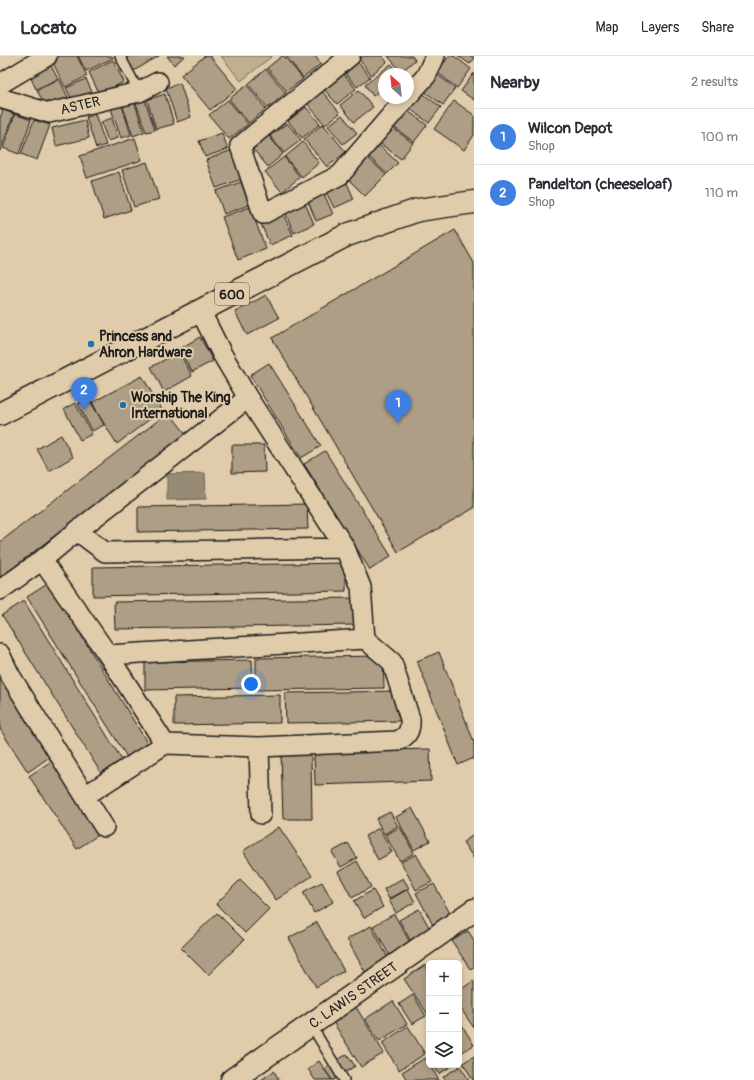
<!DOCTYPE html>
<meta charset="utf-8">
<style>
:root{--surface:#fff;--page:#f2f2f3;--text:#2b2b33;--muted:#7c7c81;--line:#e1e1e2;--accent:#1f6fb2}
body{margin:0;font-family:Pangolin,sans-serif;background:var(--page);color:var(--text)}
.controls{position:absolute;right:12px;bottom:12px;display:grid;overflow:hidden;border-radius:6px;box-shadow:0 2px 6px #0003}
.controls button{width:36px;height:36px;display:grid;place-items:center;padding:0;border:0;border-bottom:1px solid var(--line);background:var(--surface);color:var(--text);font:20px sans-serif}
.compass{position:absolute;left:378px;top:12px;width:36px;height:36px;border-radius:50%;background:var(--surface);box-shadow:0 2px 6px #0003;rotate:333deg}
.you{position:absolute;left:251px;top:628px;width:14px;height:14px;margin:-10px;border:3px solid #fff;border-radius:50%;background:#1a73e8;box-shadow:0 0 0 6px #1a73e833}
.badge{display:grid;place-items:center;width:26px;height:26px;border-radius:50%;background:var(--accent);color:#fff;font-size:13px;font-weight:700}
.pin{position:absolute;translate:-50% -33px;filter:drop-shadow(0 1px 2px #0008)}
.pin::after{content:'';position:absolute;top:21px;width:14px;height:12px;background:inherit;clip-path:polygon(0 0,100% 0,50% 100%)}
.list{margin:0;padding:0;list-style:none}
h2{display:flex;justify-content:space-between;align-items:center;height:52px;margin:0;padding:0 16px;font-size:17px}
h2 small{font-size:13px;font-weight:400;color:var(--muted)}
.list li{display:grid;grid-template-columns:26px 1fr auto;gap:12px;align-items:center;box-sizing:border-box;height:56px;padding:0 16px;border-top:1px solid var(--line)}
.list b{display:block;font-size:15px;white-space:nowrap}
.list p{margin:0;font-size:13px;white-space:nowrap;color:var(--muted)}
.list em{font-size:13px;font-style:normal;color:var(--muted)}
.icon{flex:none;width:22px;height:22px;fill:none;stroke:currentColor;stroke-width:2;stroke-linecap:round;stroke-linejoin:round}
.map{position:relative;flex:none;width:474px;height:1024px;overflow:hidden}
header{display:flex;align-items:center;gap:24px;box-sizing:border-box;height:56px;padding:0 20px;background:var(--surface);border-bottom:1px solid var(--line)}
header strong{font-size:19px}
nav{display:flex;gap:22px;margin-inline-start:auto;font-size:14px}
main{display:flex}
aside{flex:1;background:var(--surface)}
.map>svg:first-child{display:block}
</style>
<header>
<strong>Locato</strong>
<nav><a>Map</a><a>Layers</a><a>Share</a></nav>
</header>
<main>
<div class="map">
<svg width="474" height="1024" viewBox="0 0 474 1024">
<rect width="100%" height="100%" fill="#e0ccaa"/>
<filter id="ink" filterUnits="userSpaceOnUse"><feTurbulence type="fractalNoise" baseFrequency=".025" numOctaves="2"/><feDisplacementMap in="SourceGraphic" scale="8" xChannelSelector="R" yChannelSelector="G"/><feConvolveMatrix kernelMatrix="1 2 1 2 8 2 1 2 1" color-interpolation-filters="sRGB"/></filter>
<g filter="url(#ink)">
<path fill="#c0b092" stroke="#6e6657" d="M 221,0 L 272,0 L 241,25 Z"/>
<path fill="#988b75" stroke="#665f51" d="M 205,417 L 206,443 L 167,444 L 167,418 Z"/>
<path fill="#ad9e85" stroke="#1c1c1c" d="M 53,0 L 77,0 L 87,20 L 65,31 L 50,1 Z
M 78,0 L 112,0 L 113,2 L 86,15 Z
M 123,0 L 159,0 L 132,16 Z
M 167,0 L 185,0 L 174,9 Z
M 205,0 L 210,0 L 237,33 L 210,54 L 181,19 Z
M 282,0 L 284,0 L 303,23 L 287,35 L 267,12 Z
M 286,0 L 315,0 L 321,8 L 303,22 Z
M 363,0 L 382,0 L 387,6 L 371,19 L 359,3 Z
M 388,0 L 412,0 L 415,4 L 401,16 Z
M 449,0 L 454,0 L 471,13 L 457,32 L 437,16 Z
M 458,0 L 474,0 L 474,3 L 470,8 Z
M 113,4 L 124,26 L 99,38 L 89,16 Z
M 357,5 L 370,21 L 357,31 L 344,16 Z
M 49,6 L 58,23 L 36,33 L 28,16 Z
M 391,8 L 400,18 L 384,18 L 384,31 L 373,40 L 365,29 Z
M 266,13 L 286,37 L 268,52 L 248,28 Z
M 342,16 L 356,33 L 337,48 L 323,32 Z
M 434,16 L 455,32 L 443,49 L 421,33 Z
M 474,17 L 474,44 L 461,35 Z
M 59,23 L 68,41 L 46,52 L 37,34 Z
M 86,23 L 94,40 L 75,49 L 66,32 Z
M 180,27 L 191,61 L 177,66 L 166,32 Z
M 247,29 L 266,53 L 249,67 L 229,43 Z
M 359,34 L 373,51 L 354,66 L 340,49 Z
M 418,34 L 441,51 L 429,67 L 406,50 Z
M 322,35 L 340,57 L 325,69 L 307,47 Z
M 165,38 L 174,68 L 156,73 L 147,44 Z
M 133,41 L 144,76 L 133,80 L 121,45 Z
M 144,41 L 155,74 L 146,76 L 135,44 Z
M 120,43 L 131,79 L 121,82 L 109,47 Z
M 228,44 L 248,68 L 229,83 L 209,59 Z
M 454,45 L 474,59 L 474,79 L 464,94 L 434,73 Z
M 306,51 L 320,68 L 302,82 L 288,65 Z
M 404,52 L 427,69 L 414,86 L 391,69 Z
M 3,54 L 14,58 L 0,95 L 0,62 Z
M 15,58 L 31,64 L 19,98 L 3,92 Z
M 95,58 L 106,89 L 96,92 L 86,61 Z
M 342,59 L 357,77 L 343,88 L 328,70 Z
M 112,62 L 118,82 L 108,85 L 101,66 Z
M 34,64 L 50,69 L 37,104 L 21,98 Z
M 85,64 L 89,82 L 56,90 L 52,72 Z
M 287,67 L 301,84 L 284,97 L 270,80 Z
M 323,68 L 346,96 L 327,111 L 304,83 Z
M 390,70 L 413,87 L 401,103 L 378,86 Z
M 222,77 L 228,93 L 205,101 L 199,85 Z
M 269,80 L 283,98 L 268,111 L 253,93 Z
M 135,82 L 142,104 L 87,122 L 80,100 Z
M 303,86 L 319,107 L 302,121 L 285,101 Z
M 378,88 L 398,107 L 387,118 L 367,99 Z
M 232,94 L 242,123 L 216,132 L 206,104 Z
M 366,100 L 386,119 L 365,140 L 346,121 Z
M 284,101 L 300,121 L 282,136 L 265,116 Z
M 147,106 L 159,143 L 134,151 L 122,114 Z
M 119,116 L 131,154 L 104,163 L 92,125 Z
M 241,126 L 249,149 L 224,158 L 216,135 Z
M 347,127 L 354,143 L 334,152 L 326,136 Z
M 324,138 L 333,158 L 316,165 L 308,145 Z
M 305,147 L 314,168 L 294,177 L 285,156 Z
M 250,151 L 266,193 L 238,204 L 222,161 Z
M 283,158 L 293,179 L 270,189 L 261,168 Z
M 455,174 L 474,207 L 474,452 L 398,496 L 272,282 Z
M 266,239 L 279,262 L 247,279 L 235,256 Z
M 200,281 L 213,305 L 192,316 L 179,293 Z
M 179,296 L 192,320 L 164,336 L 151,311 Z
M 269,307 L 321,390 L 301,402 L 250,319 Z
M 142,320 L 162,354 L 117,388 L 91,347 Z
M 90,342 L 104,369 L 92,375 L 78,348 Z
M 75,347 L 92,378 L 80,384 L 64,353 Z
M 169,356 L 186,378 L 0,522 L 0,486 Z
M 61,379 L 73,401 L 49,415 L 37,393 Z
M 232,389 L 264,389 L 265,416 L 232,417 Z
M 325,395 L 391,500 L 370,514 L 304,408 Z
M 307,448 L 308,473 L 138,476 L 138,451 Z
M 346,507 L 346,535 L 93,540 L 93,511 Z
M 49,527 L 148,688 L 127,701 L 27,541 Z
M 353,542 L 354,569 L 115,573 L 114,546 Z
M 24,545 L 122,704 L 101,717 L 2,559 Z
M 439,596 L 474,686 L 474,702 L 458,709 L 417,605 Z
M 383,600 L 384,632 L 256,634 L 256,602 Z
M 252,604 L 253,632 L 145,634 L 145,606 Z
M 0,623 L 51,700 L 28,716 L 0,673 Z
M 400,635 L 401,665 L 286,667 L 285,637 Z
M 280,639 L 280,667 L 174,669 L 174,641 Z
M 430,693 L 431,725 L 315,729 L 314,696 Z
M 311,697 L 312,763 L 283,763 L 281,698 Z
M 53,704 L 101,777 L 77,793 L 29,720 Z
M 412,752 L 430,785 L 414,794 L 396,761 Z
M 390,756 L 398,770 L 384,778 L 376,763 Z
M 279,771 L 312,820 L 276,844 L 243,795 Z
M 400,771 L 414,797 L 400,805 L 385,779 Z
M 379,772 L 392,796 L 378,804 L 365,780 Z
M 474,779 L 474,803 L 463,786 Z
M 348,787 L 357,802 L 341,811 L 332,796 Z
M 416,798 L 432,826 L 416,834 L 401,806 Z
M 357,805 L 371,831 L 352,842 L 338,816 Z
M 403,822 L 409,832 L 389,843 L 384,833 Z
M 240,824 L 269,853 L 245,877 L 216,848 Z
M 322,826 L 333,846 L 314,857 L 303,836 Z
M 434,828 L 452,861 L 434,871 L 416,837 Z
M 408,833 L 415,846 L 396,857 L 389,844 Z
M 373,834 L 383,851 L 364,862 L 354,845 Z
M 419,853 L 433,878 L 413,889 L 399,864 Z
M 217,857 L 244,884 L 208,919 L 181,892 Z
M 394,858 L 412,890 L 391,902 L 373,870 Z
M 317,866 L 344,915 L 316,931 L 289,882 Z
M 371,870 L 390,905 L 366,918 L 347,883 Z
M 468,875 L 474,884 L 474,911 L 470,913 L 452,885 Z
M 425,909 L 429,915 L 429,960 L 404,923 Z
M 473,925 L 474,926 L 474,972 L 459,950 L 459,935 Z
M 413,939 L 426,960 L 412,968 L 399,948 Z
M 393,945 L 407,968 L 379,985 L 365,963 Z
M 356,951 L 384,997 L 361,1011 L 333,966 Z
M 408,970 L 425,998 L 399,1014 L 382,987 Z
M 463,971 L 474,989 L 459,998 L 459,973 Z
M 347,998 L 355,1010 L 334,1024 L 332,1024 L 324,1013 Z
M 474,1000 L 474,1024 L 473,1024 L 463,1007 Z
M 425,1002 L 439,1024 L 407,1024 L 402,1016 Z
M 319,1005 L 332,1024 L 315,1024 L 308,1013 Z
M 434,1009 L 453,1009 L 439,1018 Z
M 460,1010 L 469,1024 L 445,1024 L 443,1021 Z
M 274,1015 L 279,1024 L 261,1024 Z"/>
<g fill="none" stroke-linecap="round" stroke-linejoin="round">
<defs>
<path id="lane" d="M 120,0 L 139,36
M 311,969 L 344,1024"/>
<path id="street" d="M 350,0 L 240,90 L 263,158 L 340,119 L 406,42
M 0,28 L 47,0
M 408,40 L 426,20 L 435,0
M 0,42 L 49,57 L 139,36 L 158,26
M 77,475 L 105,496 L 345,492
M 42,504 L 108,599 L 165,688
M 0,534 L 42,504 L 77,475 L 248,342
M 0,598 L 10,619 L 104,771
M 108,599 L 365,583
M 259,691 L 261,758
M 85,740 L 165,688 L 259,691 L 397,685 C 407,681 411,675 410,663 L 392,606 L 365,583 L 361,531 L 345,492 L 248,342 L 222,298 L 200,254"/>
<path id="secondary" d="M 232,1024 L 474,854"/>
<path id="primary" d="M 0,358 L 347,179 L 418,154 L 474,146"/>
</defs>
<use href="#lane" stroke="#1c1c1c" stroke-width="12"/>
<use href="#street" stroke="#1c1c1c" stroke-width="22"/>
<use href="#secondary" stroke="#1c1c1c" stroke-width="25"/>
<use href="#primary" stroke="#1c1c1c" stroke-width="25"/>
<use href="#lane" stroke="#e0ccaa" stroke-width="9"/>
<use href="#street" stroke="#e0ccaa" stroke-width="19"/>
<use href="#secondary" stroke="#e0ccaa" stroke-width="22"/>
<use href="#primary" stroke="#e0ccaa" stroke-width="22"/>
</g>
</g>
<g fill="#1f6fb2" stroke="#e0ccaa" stroke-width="1.5">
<circle cx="91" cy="288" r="4"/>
<circle cx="123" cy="349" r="4"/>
</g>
<g text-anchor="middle" stroke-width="4" stroke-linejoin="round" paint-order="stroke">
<rect fill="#e0ccaa" stroke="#575147" stroke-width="1" x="215" y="227" width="34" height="22" rx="3"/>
<g font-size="13" font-weight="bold" fill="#1c1c1c">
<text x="232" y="243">600</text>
</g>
<g font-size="14" fill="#1c1c1c" stroke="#e0ccaa">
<text transform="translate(80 49) rotate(-13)" y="5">ASTER</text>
<text transform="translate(353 939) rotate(-35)" y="5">C. LAWIS STREET</text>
</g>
<g font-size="14" font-weight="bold" fill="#1c1c1c" stroke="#e0ccaa" text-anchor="start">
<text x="99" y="285">Princess and<tspan x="99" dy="16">Ahron Hardware</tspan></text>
<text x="131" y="346">Worship The King<tspan x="131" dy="16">International</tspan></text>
</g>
</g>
</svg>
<div class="controls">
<button>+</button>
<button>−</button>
<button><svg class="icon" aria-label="layers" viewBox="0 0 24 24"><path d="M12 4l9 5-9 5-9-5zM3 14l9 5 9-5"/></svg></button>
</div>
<svg class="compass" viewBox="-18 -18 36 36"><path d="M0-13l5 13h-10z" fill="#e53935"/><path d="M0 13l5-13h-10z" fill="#7c7c81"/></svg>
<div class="you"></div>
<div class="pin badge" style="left:398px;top:367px;background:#3f7fe0">1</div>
<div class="pin badge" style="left:84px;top:354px;background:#3f7fe0">2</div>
</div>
<aside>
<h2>Nearby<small>2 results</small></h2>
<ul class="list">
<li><span class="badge" style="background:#3f7fe0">1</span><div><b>Wilcon Depot</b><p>Shop</p></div><em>100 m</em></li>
<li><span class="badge" style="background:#3f7fe0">2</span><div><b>Pandelton (cheeseloaf)</b><p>Shop</p></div><em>110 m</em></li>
</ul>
</aside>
</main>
